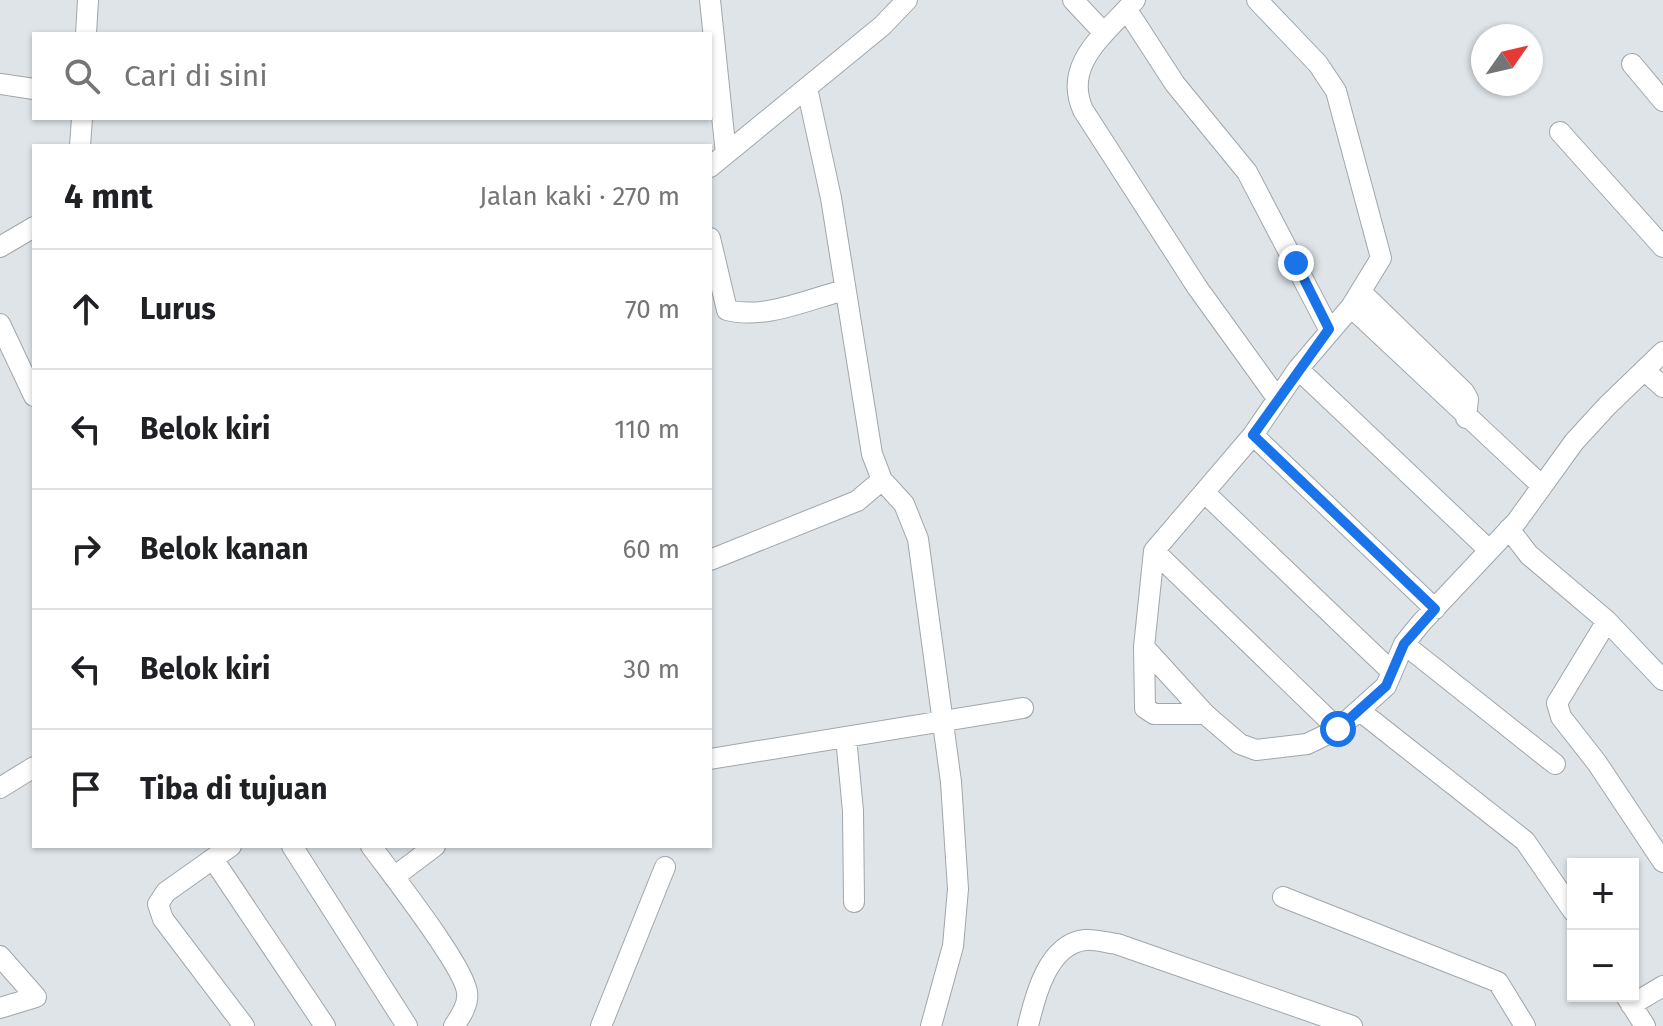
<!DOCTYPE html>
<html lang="id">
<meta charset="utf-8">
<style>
:root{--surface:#fff;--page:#f2f2f2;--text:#202124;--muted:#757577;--line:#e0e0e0}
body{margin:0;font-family:"Fira Sans",sans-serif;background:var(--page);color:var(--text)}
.controls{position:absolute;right:24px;bottom:24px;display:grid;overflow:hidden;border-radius:0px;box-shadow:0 2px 6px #0004}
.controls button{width:72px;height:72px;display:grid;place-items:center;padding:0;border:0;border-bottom:2px solid var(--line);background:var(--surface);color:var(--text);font:40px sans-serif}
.compass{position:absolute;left:1471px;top:24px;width:72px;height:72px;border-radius:50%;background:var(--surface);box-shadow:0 2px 6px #0004;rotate:56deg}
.stop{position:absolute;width:24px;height:24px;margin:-18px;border:6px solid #1a73e8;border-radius:50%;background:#fff}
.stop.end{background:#1a73e8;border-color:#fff;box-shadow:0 2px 8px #0008}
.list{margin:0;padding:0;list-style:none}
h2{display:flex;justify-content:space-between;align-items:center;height:104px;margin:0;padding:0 32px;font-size:34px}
h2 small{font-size:26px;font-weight:400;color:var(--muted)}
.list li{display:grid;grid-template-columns:52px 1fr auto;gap:24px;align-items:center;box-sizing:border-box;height:120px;padding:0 32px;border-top:2px solid var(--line)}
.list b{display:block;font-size:30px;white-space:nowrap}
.list em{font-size:26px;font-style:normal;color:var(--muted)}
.icon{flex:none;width:44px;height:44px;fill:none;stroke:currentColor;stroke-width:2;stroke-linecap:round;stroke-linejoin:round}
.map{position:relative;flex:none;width:1663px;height:1026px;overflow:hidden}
.search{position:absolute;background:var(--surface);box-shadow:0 2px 6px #0004;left:32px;top:32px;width:680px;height:88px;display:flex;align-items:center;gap:20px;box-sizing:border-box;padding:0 28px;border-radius:0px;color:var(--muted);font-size:30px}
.panel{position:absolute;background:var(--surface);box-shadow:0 2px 6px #0004;left:32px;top:144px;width:680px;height:704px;border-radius:0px}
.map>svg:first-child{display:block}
</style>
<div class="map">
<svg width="1663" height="1026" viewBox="0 0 1663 1026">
<rect width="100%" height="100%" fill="#dee4e8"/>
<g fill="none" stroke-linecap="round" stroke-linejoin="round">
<defs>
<path id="minor" d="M 710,0 L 726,154
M 1073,0 L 1103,32
M 1135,0 C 1107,33 1062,63 1083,110 L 1197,287 L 1277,398
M 1257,0 L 1318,64 L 1336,91 L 1381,258 L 1351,307 L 1298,369 L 1253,435 L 1154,551 L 1144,647 L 1145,708 L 1154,714 L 1205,714 L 1240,744 L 1256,750 L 1307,744 L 1338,729 L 1386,686 L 1404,644 L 1421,623 L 1517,521 L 1574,442 L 1607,406 L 1663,352
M 1127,10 L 1175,84 L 1247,172 L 1329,329
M 86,34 L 88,0
M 1632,64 L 1663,101
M 0,84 L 34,89
M 807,88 L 831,198 L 872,454 L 882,480 L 904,504 L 918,539 L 951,782 L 958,889 L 953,946 L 931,1026
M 1560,132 L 1663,247
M 80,146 L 82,118
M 710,167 L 882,26 L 907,0
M 710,238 L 727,310 C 764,320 809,299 845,290
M 0,247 L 34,227
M 1361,292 L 1464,392 L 1468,399 L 1466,418
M 1351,307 L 1542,486
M 0,324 L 34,396
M 1298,369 L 1489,550
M 1645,371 L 1663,387
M 1253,435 L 1435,609
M 1206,494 L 1392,672
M 1509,529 L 1529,555 L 1607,621 L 1663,680
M 1154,551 L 1338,729
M 710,560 L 857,501 L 882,480
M 1607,621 L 1557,703 L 1561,717 L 1597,763 L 1663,862
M 1404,644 L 1555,764
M 1144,647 L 1205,714
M 1360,711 L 1525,841 L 1573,911
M 846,737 L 853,811 L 854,902
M 710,759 L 1023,708
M 0,788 L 34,767
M 231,846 L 166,892 L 158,904 L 163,919 L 244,1026
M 292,846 L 407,1026
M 371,846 C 390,872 464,966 467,992 C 469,1004 461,1016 454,1026
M 213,859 L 325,1026
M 394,877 L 435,846
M 1283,897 L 1498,982 L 1525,1026
M 0,956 L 36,997 L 0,1008
M 1626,996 L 1645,1026
M 1631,1005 L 1663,986
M 601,1026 L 665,867
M 1028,1026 C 1035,996 1048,944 1085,940 C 1095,939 1108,943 1117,944 L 1352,1026"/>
</defs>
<use href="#minor" stroke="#a0a6aa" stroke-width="22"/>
<use href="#minor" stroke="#fff" stroke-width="20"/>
</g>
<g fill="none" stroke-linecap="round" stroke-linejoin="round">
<path stroke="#1a73e8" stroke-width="10" d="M 1296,263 L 1329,329 L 1253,435 L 1435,609 L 1404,644 L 1386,686 L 1338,729"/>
</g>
</svg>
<div class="controls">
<button>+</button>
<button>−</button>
</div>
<svg class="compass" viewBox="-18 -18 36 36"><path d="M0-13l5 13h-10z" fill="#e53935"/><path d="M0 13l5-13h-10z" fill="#757577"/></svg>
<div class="stop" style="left:1338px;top:729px"></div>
<div class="stop end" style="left:1296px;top:263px"></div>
<div class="search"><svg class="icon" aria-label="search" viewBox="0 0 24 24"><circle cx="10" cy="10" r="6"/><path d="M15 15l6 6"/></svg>Cari di sini</div>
<section class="panel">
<h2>4 mnt<small>Jalan kaki · 270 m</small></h2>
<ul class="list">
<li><svg class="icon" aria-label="ahead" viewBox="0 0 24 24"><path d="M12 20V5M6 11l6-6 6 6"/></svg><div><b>Lurus</b></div><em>70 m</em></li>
<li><svg class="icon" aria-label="left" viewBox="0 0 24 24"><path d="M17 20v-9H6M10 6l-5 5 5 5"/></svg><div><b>Belok kiri</b></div><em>110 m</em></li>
<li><svg class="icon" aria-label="right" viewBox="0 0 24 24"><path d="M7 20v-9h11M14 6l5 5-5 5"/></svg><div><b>Belok kanan</b></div><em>60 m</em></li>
<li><svg class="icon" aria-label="left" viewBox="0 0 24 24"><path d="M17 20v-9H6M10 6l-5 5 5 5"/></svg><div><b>Belok kiri</b></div><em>30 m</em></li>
<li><svg class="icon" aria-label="arrive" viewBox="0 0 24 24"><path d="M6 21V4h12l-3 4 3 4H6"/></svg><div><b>Tiba di tujuan</b></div></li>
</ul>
</section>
</div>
